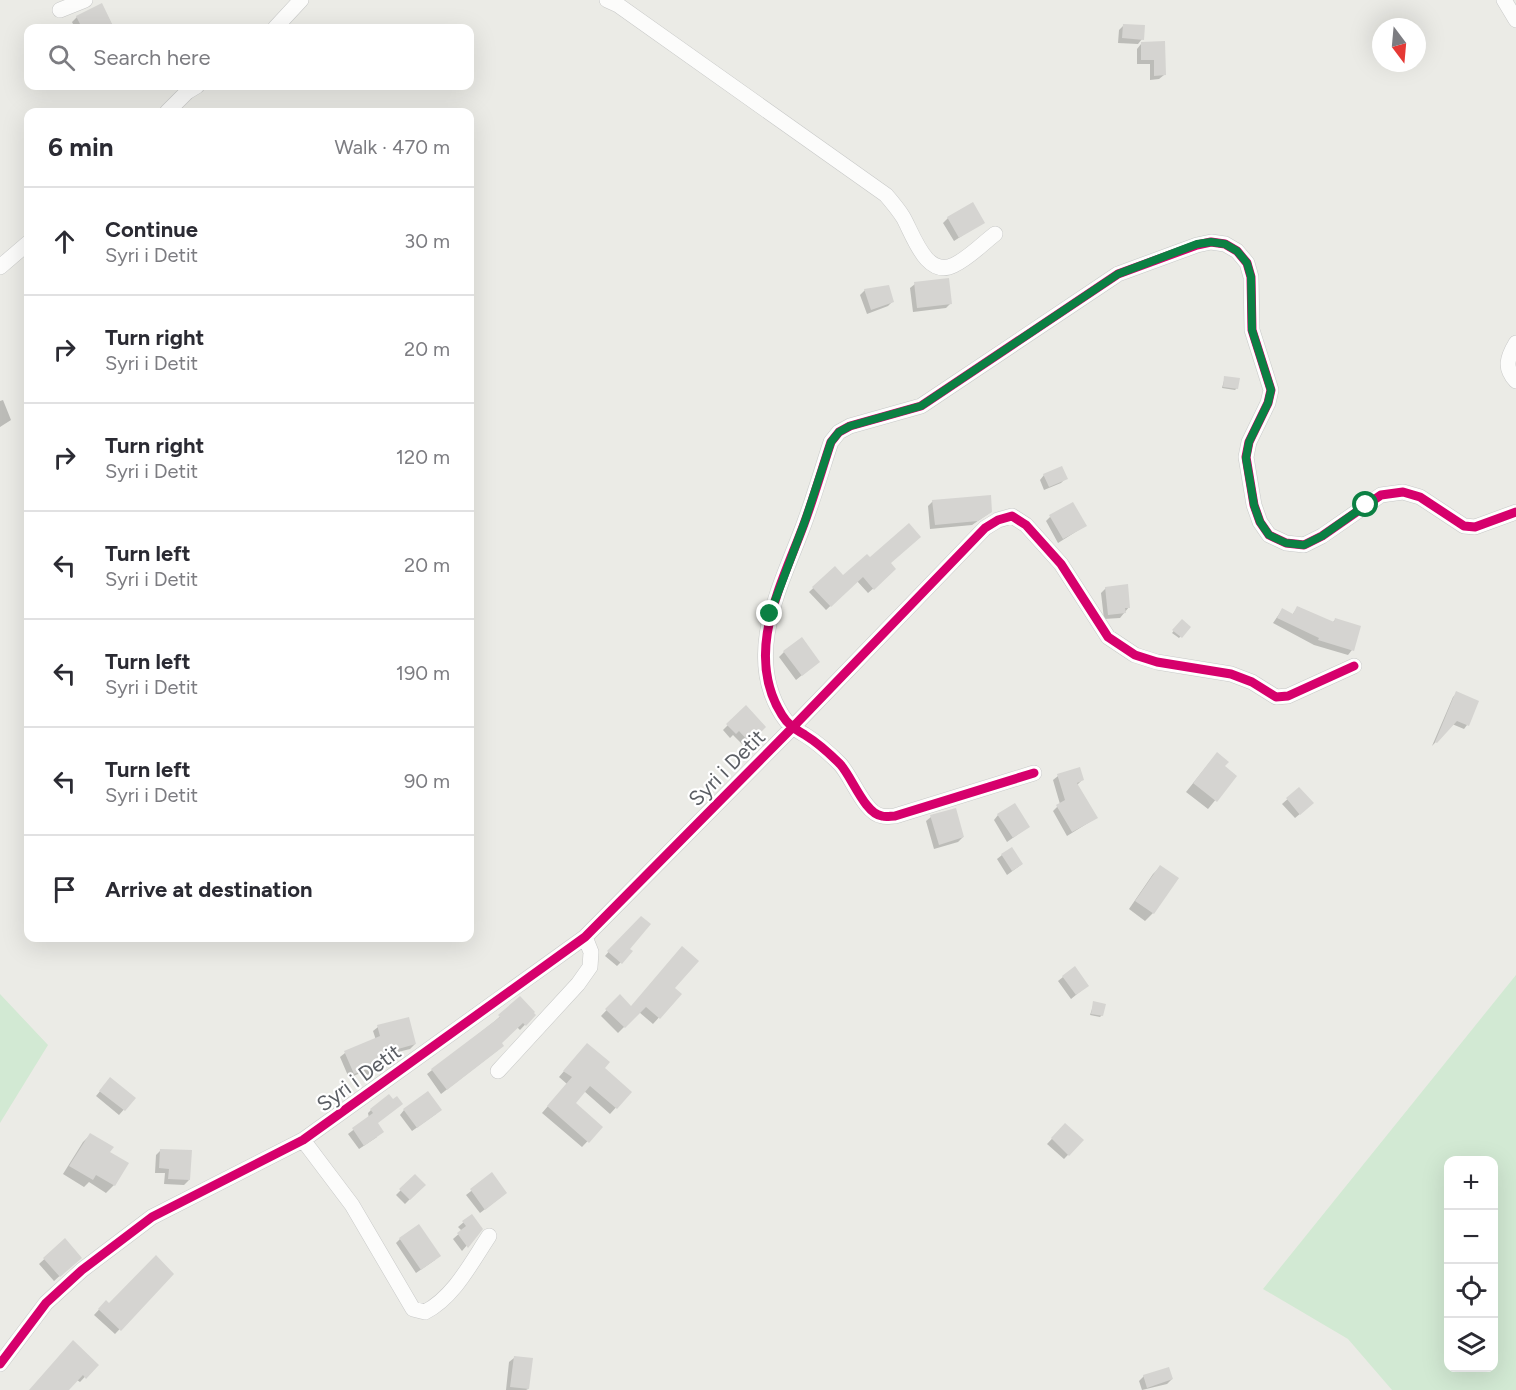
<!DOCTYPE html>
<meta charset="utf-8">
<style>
:root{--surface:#fff;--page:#f2f2f3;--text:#2b2b33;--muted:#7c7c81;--line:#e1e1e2}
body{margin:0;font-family:Figtree,sans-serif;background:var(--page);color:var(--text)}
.controls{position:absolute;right:18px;bottom:18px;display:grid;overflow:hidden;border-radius:12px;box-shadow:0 6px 24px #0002}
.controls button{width:54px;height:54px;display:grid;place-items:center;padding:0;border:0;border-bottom:2px solid var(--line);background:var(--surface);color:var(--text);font:30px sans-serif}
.compass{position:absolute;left:1372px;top:18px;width:54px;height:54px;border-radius:50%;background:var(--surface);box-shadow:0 6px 24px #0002;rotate:164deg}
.stop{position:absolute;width:18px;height:18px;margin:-14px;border:4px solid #0b8043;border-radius:50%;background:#fff}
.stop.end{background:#0b8043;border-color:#fff;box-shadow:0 2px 6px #0008}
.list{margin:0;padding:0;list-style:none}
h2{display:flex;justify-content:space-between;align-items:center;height:78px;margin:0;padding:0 24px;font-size:26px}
h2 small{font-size:20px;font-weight:400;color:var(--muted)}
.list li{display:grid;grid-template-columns:39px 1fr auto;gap:18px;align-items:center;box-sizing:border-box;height:108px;padding:0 24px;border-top:2px solid var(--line)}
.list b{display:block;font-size:22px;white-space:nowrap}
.list p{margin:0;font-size:20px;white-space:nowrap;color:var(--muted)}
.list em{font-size:20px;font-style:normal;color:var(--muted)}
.icon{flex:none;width:33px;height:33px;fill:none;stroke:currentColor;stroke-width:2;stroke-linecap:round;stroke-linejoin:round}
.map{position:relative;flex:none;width:1516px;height:1390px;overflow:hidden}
.search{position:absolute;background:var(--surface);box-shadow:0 6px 24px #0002;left:24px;top:24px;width:450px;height:66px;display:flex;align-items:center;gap:15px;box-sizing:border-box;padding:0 21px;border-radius:12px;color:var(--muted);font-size:22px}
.panel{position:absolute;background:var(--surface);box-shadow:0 6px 24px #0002;left:24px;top:108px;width:450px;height:834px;border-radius:12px}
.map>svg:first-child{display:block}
</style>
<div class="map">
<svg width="1516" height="1390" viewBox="0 0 1516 1390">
<rect width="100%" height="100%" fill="#ebebe6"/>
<path fill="#d2e9d3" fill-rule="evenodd" d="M 1516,975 L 1516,1390 L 1392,1390 L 1348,1339 L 1263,1289 ZM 1448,1160 L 1494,1160 L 1494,1368 L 1448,1368 Z
M 0,994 L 48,1045 L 0,1123 Z"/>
<path fill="#0003" d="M 101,5 L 114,28 L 75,28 L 72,22 L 77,17 Z
M 1124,25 L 1142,39 L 1138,44 L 1118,43 L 1119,30 Z
M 1163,43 L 1164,75 L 1159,79 L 1150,80 L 1150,64 L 1137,64 L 1137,49 L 1141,44 L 1140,44 Z
M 948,218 L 983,222 L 954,241 L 943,223 Z
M 915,284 L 950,304 L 946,308 L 913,312 L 910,288 Z
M 865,290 L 892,302 L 888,306 L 867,314 L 860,295 Z
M 1225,377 L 1237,388 L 1235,390 L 1222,388 Z
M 3,400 L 11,420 L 0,427 L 0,401 Z
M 1044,475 L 1066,478 L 1061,483 L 1044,490 L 1040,480 Z
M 933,501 L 991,512 L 972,525 L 930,529 L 928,506 Z
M 1050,517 L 1085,526 L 1058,543 L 1046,521 Z
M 870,559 L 890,564 L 890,574 L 868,593 L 857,581 L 826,610 L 809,592 L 835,568 L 843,577 Z
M 1106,588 L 1129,607 L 1120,618 L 1104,619 L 1101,593 Z
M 1298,607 L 1332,623 L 1335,620 L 1352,650 L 1348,655 L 1314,645 L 1273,623 L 1282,610 L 1292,615 Z
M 1182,621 L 1189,627 L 1179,638 L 1172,633 Z
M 784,652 L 818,662 L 796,680 L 779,657 Z
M 1457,693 L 1467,725 L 1464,729 L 1452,724 L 1432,746 L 1453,697 Z
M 746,707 L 764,727 L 744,746 L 733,735 L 730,738 L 723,730 Z
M 1210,762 L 1223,767 L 1235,776 L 1208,809 L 1186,792 Z
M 1058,776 L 1082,780 L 1077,785 L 1096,818 L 1067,836 L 1053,811 L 1060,804 L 1053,780 Z
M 1299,789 L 1307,808 L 1295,818 L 1282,804 Z
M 998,815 L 1028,827 L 1007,842 L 994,820 Z
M 931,817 L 963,837 L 958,842 L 934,849 L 926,821 Z
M 1002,855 L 1022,864 L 1007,875 L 997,859 Z
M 1160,867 L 1177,878 L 1153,913 L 1145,921 L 1129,909 L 1153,874 Z
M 618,941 L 631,952 L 617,966 L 605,956 Z
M 1063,977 L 1087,986 L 1071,999 L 1058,981 Z
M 673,988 L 680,994 L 653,1024 L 639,1012 L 618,1033 L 601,1016 L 620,996 L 631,1007 Z
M 520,998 L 534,1015 L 520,1030 L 517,1027 L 501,1043 L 498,1050 L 441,1094 L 427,1074 L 495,1021 Z
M 1094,1003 L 1102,1015 L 1100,1017 L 1090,1015 Z
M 378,1027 L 415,1044 L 410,1049 L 378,1057 L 376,1070 L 372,1075 L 358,1074 L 349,1078 L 340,1057 L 345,1053 L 376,1040 L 373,1031 Z
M 581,1051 L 630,1092 L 610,1114 L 584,1091 L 574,1103 L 600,1128 L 582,1147 L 542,1113 L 567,1084 L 559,1077 Z
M 106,1084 L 134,1098 L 119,1115 L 96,1096 Z
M 373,1108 L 377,1137 L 359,1149 L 348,1134 L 369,1118 L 368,1113 Z
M 404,1110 L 436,1114 L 412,1131 L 400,1115 Z
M 1065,1125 L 1082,1140 L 1064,1159 L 1047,1144 Z
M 90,1135 L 114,1185 L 106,1193 L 89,1182 L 84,1187 L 63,1174 L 83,1142 Z
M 161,1150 L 189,1180 L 184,1185 L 164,1184 L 165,1173 L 155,1173 L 156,1155 Z
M 492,1175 L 501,1197 L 480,1213 L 466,1195 Z
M 415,1176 L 424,1185 L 405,1204 L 396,1195 Z
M 471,1216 L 481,1229 L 462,1251 L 453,1239 L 462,1231 L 458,1227 Z
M 400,1239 L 435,1260 L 416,1273 L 396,1243 Z
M 65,1240 L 75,1262 L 54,1281 L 39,1264 Z
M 172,1274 L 115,1334 L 94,1315 L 106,1302 L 109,1305 Z
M 514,1358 L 528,1389 L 526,1390 L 506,1390 L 509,1362 Z
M 96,1365 L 80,1382 L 77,1380 L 67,1390 L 30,1390 Z
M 1144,1376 L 1172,1379 L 1167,1384 L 1142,1390 L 1139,1381 Z"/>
<path fill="#d5d4d1" d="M 102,3 L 114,28 L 82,28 L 76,16 Z
M 1123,24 L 1145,25 L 1144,40 L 1122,38 Z
M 1165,41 L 1166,75 L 1154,76 L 1154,60 L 1141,60 L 1141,42 Z
M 973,202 L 985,223 L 959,238 L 947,217 Z
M 949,278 L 952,304 L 917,308 L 914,282 Z
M 889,285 L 894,302 L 871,310 L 864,289 Z
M 1224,376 L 1240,378 L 1238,389 L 1223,387 Z
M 1062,466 L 1068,479 L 1049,487 L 1043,474 Z
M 991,495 L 992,512 L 978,521 L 935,525 L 932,500 Z
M 1073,502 L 1087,526 L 1063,539 L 1049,515 Z
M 909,523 L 921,537 L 891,563 L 896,569 L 874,590 L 863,577 L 831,607 L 812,587 L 835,566 L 843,575 L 867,554 L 870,557 Z
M 1128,584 L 1130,608 L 1125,608 L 1126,613 L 1108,615 L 1105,587 Z
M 1297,606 L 1334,622 L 1335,618 L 1361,626 L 1354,651 L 1318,640 L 1319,638 L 1277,618 L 1282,608 L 1293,614 Z
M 1182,619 L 1191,627 L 1182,638 L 1172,630 Z
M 802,637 L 820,662 L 802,676 L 783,651 Z
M 1456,691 L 1479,701 L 1469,726 L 1457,721 L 1437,743 L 1435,742 Z
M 746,705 L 766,727 L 750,743 L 739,731 L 736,734 L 726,724 Z
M 1217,752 L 1229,762 L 1225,766 L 1237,776 L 1217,802 L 1193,783 Z
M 1080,767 L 1084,780 L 1077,783 L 1098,818 L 1072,832 L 1056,805 L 1065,800 L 1057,774 Z
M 1299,787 L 1314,803 L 1300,815 L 1286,798 Z
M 1015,803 L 1030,827 L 1013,838 L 997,814 Z
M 956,808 L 964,837 L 939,845 L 930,815 Z
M 1012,847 L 1023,864 L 1012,871 L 1001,854 Z
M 1160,865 L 1179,878 L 1154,914 L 1135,901 Z
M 641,916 L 651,924 L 630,949 L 633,951 L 622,964 L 607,951 Z
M 682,946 L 699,961 L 675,988 L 682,994 L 660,1019 L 646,1007 L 625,1028 L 605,1009 L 620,994 L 631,1006 Z
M 1075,966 L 1089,986 L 1076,995 L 1062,976 Z
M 520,996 L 535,1012 L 534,1013 L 536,1015 L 526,1026 L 523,1023 L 502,1043 L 504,1046 L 447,1090 L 431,1069 L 500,1017 L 498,1015 Z
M 1093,1001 L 1106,1004 L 1103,1016 L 1091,1014 Z
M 409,1017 L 416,1044 L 380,1054 L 378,1071 L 364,1070 L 354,1074 L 344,1051 L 380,1036 L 377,1025 Z
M 587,1043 L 610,1062 L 605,1068 L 632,1092 L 617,1109 L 590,1086 L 576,1103 L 603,1127 L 589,1143 L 547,1106 L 572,1077 L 563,1071 Z
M 110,1077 L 136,1098 L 125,1111 L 99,1091 Z
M 428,1091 L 442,1110 L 417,1128 L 403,1109 Z
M 389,1094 L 393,1099 L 397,1096 L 403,1104 L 378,1123 L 384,1132 L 364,1146 L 352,1128 L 373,1113 L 370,1109 Z
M 1065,1123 L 1084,1140 L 1069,1156 L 1051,1138 Z
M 90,1133 L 114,1147 L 110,1152 L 129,1163 L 115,1186 L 96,1175 L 93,1180 L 69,1166 Z
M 160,1149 L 192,1150 L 190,1180 L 168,1179 L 169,1169 L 159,1168 Z
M 492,1172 L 507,1193 L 485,1210 L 470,1189 Z
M 415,1174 L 426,1185 L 410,1200 L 399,1189 Z
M 472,1214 L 483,1229 L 468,1248 L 457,1233 L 466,1226 L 462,1221 Z
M 419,1224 L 441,1256 L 421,1270 L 399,1238 Z
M 65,1238 L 82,1258 L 60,1277 L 43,1258 Z
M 156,1255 L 174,1274 L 121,1331 L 98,1309 L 106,1300 L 109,1303 Z
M 73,1340 L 99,1365 L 86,1379 L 83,1375 L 69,1390 L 29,1390 Z
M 514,1356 L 533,1358 L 529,1389 L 510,1387 Z
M 1169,1367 L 1173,1379 L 1147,1388 L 1143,1375 Z"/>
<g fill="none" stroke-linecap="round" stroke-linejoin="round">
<defs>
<path id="street" d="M 607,0 L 618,5 L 886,195 C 892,202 898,209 903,217 C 913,234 926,279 954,265 C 969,258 982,244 995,234
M 1504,0 L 1516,20
M 60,10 L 85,0
M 275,28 L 301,0
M 167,112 L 187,92 L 197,86
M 0,267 L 28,243
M 1516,343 C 1507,358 1504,368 1516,381
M 1034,773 L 895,816 C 891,816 886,817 882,816 C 865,814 852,777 840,764 C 830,754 818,743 805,735 C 795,729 788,725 782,715 C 743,653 782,584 804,524 C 814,497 822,469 831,442 L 839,432 L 850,426 L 921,406 L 1118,274 L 1197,245 L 1211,242 L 1225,244 L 1237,251 L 1247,263 L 1251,277 L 1252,330 L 1271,390 L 1268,403 L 1249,442 L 1246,457 L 1254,505 L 1260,522 L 1269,535 L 1286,543 L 1304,545 L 1322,536 L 1381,495 L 1403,492 L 1420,497 L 1464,526 L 1475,527 L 1516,512
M 498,1071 L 578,984 L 590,967 L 591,952 L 585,937
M 303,1140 L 352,1205 L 413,1309 L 425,1312 C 454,1297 471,1263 489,1236
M 0,1364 L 46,1303 L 82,1270 L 152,1217 L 303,1140 L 585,937 L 792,728 L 985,528 L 998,520 L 1012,516 L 1026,525 L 1061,564 L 1108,637 L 1135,655 L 1157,662 L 1231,674 L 1252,682 L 1276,697 L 1288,696 L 1354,666"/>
</defs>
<use href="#street" stroke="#c8c9c8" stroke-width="16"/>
<use href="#street" stroke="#fcfcfb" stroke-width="15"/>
<defs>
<path id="cycleway" d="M 1034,773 L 895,816 C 891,816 886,817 882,816 C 865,814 852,777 840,764 C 830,754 818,743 805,735 C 795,729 788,725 782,715 C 743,653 782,584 804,524 C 814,497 822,469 831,442 L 839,432 L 850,426 L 921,406 L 1118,274 L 1197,245 L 1211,242 L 1225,244 L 1237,251 L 1247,263 L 1251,277 L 1252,330 L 1271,390 L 1268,403 L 1249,442 L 1246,457 L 1254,505 L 1260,522 L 1269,535 L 1286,543 L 1304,545 L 1322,536 L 1381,495 L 1403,492 L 1420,497 L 1464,526 L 1475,527 L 1516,512
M 0,1364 L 46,1303 L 82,1270 L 152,1217 L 303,1140 L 585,937 L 792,728 L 985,528 L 998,520 L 1012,516 L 1026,525 L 1061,564 L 1108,637 L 1135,655 L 1157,662 L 1231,674 L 1252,682 L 1276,697 L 1288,696 L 1354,666"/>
</defs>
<use href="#cycleway" stroke="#fff" stroke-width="13"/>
<use href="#cycleway" stroke="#d6006c" stroke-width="9"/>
</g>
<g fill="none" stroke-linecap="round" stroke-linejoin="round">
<path stroke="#0b8043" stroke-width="8" d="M 770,614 L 805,521 L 831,442 L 839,432 L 850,426 L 921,406 L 1118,274 L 1197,244 L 1211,242 L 1225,244 L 1237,251 L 1247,263 L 1251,277 L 1252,330 L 1271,390 L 1268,403 L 1249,442 L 1246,458 L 1254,505 L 1260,522 L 1269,535 L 1286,543 L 1304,545 L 1322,536 L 1366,505"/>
</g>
<g text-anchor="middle" stroke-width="4.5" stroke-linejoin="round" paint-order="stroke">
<g font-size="21" fill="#5b5e64" stroke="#fff">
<text transform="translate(727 768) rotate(-45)" y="7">Syri i Detit</text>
<text transform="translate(359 1078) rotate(-36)" y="7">Syri i Detit</text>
</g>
</g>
</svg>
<div class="controls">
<button>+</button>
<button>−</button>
<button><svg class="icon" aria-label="locate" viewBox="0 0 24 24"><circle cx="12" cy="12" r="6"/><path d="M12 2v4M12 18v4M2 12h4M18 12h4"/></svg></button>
<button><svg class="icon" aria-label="layers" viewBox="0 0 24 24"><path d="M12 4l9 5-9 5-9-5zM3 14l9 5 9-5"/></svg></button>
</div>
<svg class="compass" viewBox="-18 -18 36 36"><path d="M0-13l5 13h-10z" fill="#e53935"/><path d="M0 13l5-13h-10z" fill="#7c7c81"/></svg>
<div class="stop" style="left:1366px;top:505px"></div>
<div class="stop end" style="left:770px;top:614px"></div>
<div class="search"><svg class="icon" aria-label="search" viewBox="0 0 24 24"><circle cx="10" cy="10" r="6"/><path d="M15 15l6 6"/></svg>Search here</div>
<section class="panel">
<h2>6 min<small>Walk · 470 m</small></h2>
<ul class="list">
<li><svg class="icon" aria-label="ahead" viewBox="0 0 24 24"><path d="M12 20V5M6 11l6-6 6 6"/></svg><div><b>Continue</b><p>Syri i Detit</p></div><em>30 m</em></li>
<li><svg class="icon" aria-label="right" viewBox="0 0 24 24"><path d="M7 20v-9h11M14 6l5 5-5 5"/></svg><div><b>Turn right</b><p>Syri i Detit</p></div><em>20 m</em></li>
<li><svg class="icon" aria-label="right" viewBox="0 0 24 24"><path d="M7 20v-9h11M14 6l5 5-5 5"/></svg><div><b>Turn right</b><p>Syri i Detit</p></div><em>120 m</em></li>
<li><svg class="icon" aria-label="left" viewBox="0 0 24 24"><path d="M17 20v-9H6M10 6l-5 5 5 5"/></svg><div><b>Turn left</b><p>Syri i Detit</p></div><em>20 m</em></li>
<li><svg class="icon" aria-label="left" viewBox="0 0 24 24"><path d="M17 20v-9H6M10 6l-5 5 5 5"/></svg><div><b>Turn left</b><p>Syri i Detit</p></div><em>190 m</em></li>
<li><svg class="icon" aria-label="left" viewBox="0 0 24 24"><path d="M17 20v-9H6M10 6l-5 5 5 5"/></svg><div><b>Turn left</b><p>Syri i Detit</p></div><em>90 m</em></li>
<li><svg class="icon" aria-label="arrive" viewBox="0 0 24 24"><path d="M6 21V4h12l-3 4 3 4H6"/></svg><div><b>Arrive at destination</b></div></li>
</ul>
</section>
</div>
